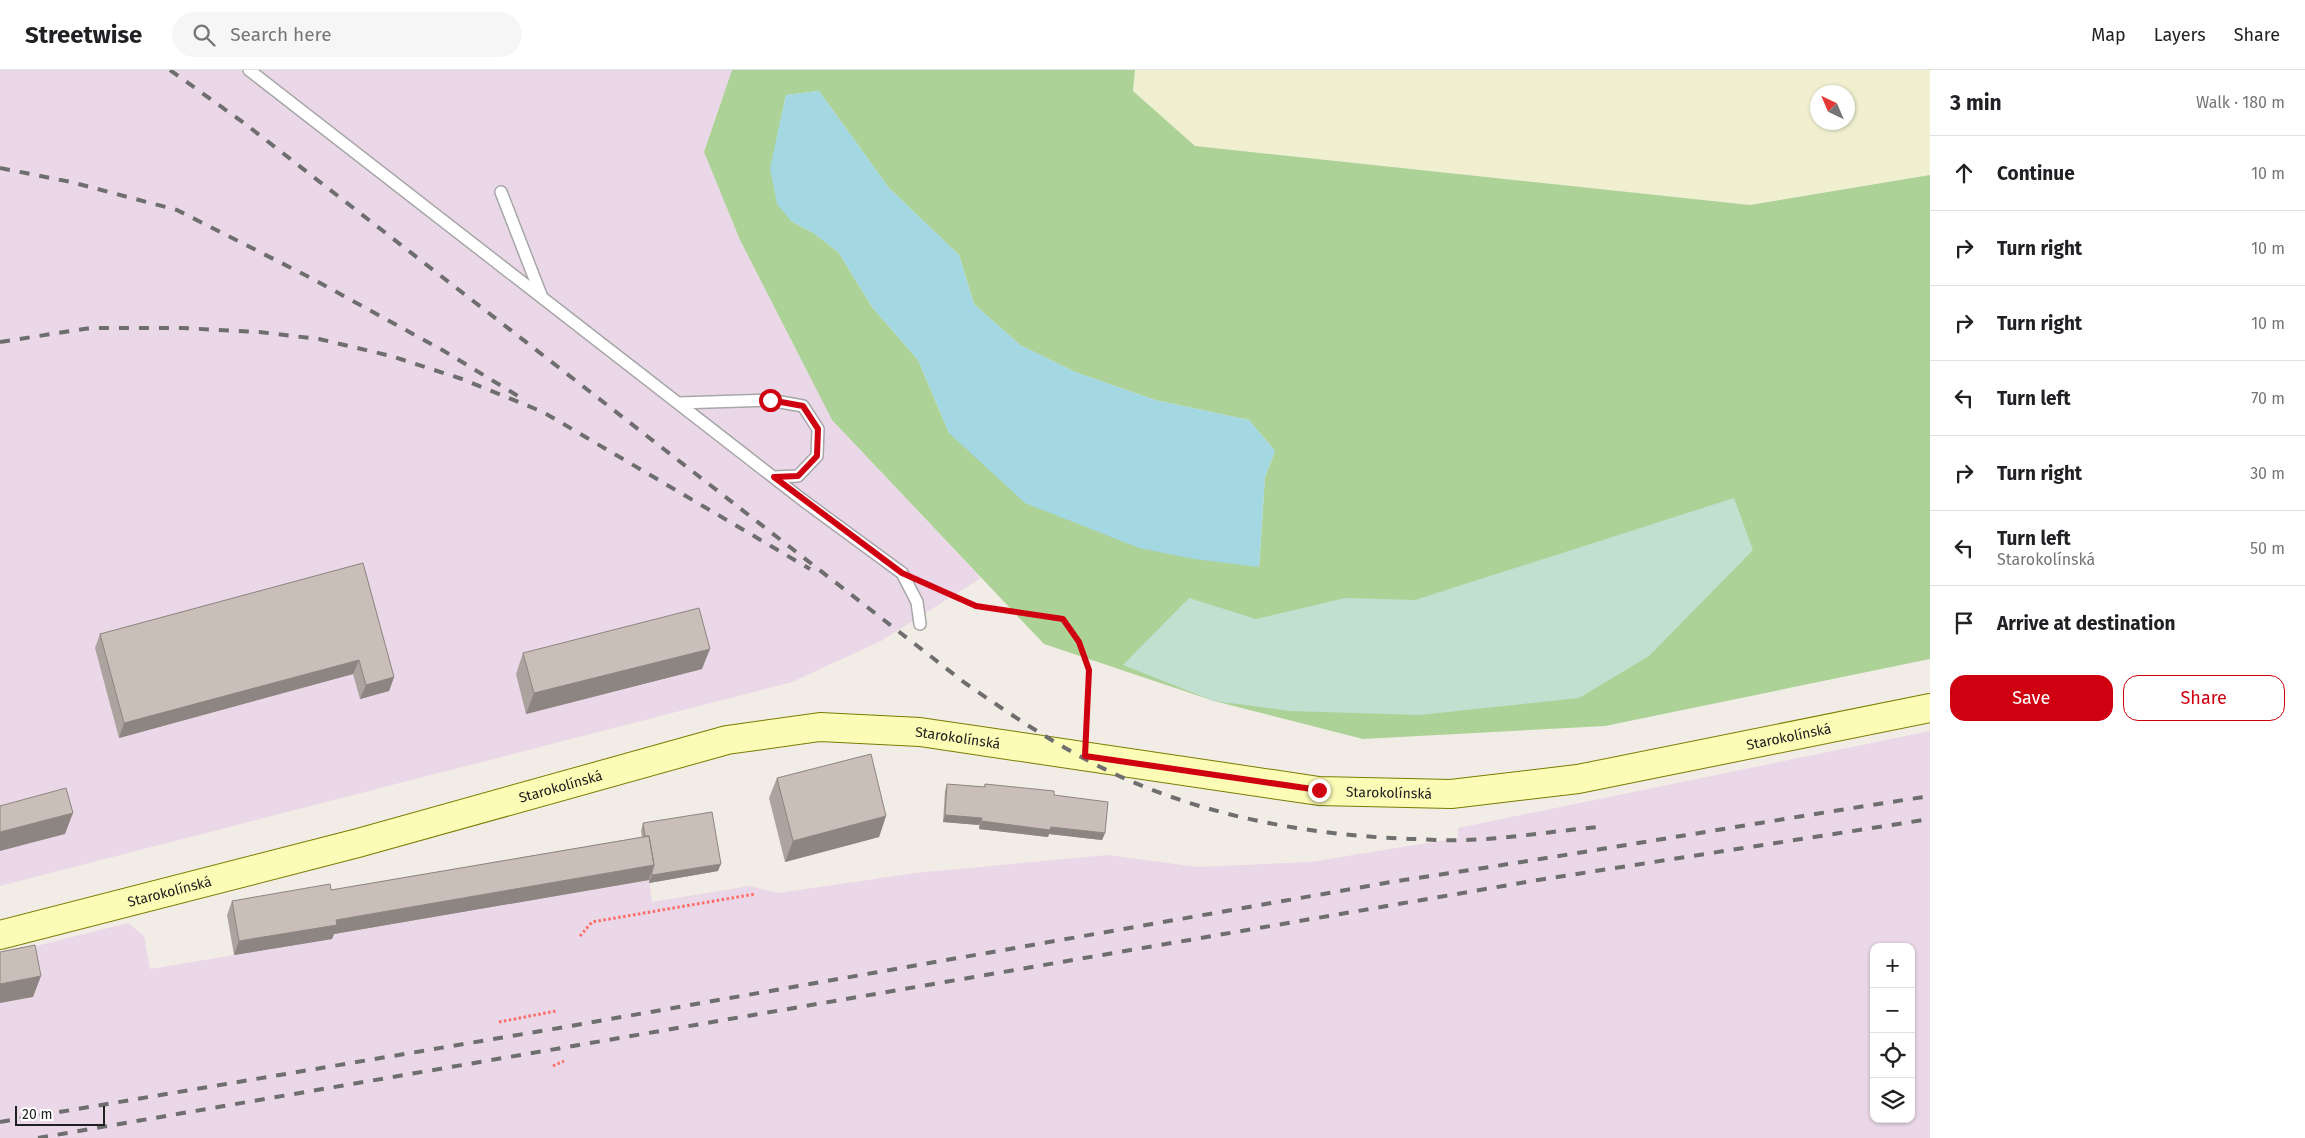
<!DOCTYPE html>
<meta charset="utf-8">
<style>
:root{--surface:#fff;--page:#f6f6f6;--text:#202124;--muted:#757577;--line:#e0e0e0;--accent:#cf000f}
body{margin:0;font-family:"Fira Sans",sans-serif;background:var(--page);color:var(--text)}
.controls{position:absolute;right:15px;bottom:15px;display:grid;overflow:hidden;border-radius:10px;box-shadow:0 1px 4px #0004}
.controls button{width:45px;height:45px;display:grid;place-items:center;padding:0;border:0;border-bottom:1px solid var(--line);background:var(--surface);color:var(--text);font:25px sans-serif}
.compass{position:absolute;left:1810px;top:15px;width:45px;height:45px;border-radius:50%;background:var(--surface);box-shadow:0 1px 4px #0004;rotate:316deg}
.scale{position:absolute;left:15px;bottom:12px;width:90px;box-sizing:border-box;padding-left:5px;border:2px solid #202020;border-top:0;font-size:14px;line-height:18px;white-space:nowrap;color:#202020;-webkit-text-stroke:4px #fff;paint-order:stroke}
.stop{position:absolute;width:15px;height:15px;margin:-11px;border:4px solid #cf000f;border-radius:50%;background:#fff}
.stop.end{background:#cf000f;border-color:#fff;box-shadow:0 1px 5px #0008}
.list{margin:0;padding:0;list-style:none}
h2{display:flex;justify-content:space-between;align-items:center;height:65px;margin:0;padding:0 20px;font-size:21px}
h2 small{font-size:16px;font-weight:400;color:var(--muted)}
.list li{display:grid;grid-template-columns:32px 1fr auto;gap:15px;align-items:center;box-sizing:border-box;height:75px;padding:0 20px;border-top:1px solid var(--line)}
.list b{display:block;font-size:19px;white-space:nowrap}
.list p{margin:0;font-size:16px;white-space:nowrap;color:var(--muted)}
.list em{font-size:16px;font-style:normal;color:var(--muted)}
.actions{display:flex;gap:10px;padding:15px 20px}
.actions a{flex:1;padding:11px 0;border:1px solid var(--accent);border-radius:15px;text-align:center;font-size:18px;color:var(--accent)}
.actions .main{background:var(--accent);color:#fff}
.icon{flex:none;width:28px;height:28px;fill:none;stroke:currentColor;stroke-width:2;stroke-linecap:round;stroke-linejoin:round}
.map{position:relative;flex:none;width:1930px;height:1068px;overflow:hidden}
header{display:flex;align-items:center;gap:30px;box-sizing:border-box;height:70px;padding:0 25px;background:var(--surface);border-bottom:1px solid var(--line)}
header strong{font-size:24px}
nav{display:flex;gap:28px;margin-inline-start:auto;font-size:18px}
.search{width:350px;height:45px;background:var(--page);display:flex;align-items:center;gap:12px;box-sizing:border-box;padding:0 18px;border-radius:28px;color:var(--muted);font-size:19px}
main{display:flex}
aside{flex:1;background:var(--surface)}
.map>svg:first-child{display:block}
</style>
<header>
<strong>Streetwise</strong>
<div class="search"><svg class="icon" aria-label="search" viewBox="0 0 24 24"><circle cx="10" cy="10" r="6"/><path d="M15 15l6 6"/></svg>Search here</div>
<nav><a>Map</a><a>Layers</a><a>Share</a></nav>
</header>
<main>
<div class="map">
<svg width="1930" height="1068" viewBox="0 0 1930 1068">
<rect width="100%" height="100%" fill="#f1ece5"/>
<path fill="#ead7e8" fill-rule="evenodd" d="M 0,0 L 732,0 L 704,82 L 740,170 L 832,350 L 981,508 L 881,571 L 792,612 L 0,816 Z
M 1930,661 L 1930,1068 L 0,1068 L 0,885 L 128,853 L 144,866 L 150,899 L 331,869 L 331,864 L 649,810 L 652,832 L 750,816 L 778,823 L 915,803 L 1108,785 L 1197,797 L 1310,792 L 1458,768 L 1458,758 ZM 1874,877 L 1911,877 L 1911,1049 L 1874,1049 Z"/>
<path fill="#f0f0d0" fill-rule="evenodd" d="M 1135,0 L 1930,0 L 1930,105 L 1750,135 L 1195,76 L 1133,21 ZM 1818,22 L 1848,22 L 1848,52 L 1818,52 Z"/>
<path fill="#add298" fill-rule="evenodd" d="M 732,0 L 1135,0 L 1133,21 L 1195,76 L 1750,135 L 1930,105 L 1930,589 L 1605,656 L 1363,669 L 1214,631 L 1044,574 L 832,350 L 740,170 L 704,82 ZM 819,21 L 889,118 L 959,185 L 974,234 L 1020,275 L 1075,302 L 1155,330 L 1249,350 L 1275,381 L 1265,407 L 1259,497 L 949,363 L 918,290 L 872,237 L 839,183 L 815,164 L 791,151 L 777,67 L 786,25 Z"/>
<path fill="#c1e0d0" d="M 1734,428 L 1753,480 L 1649,586 L 1579,628 L 1419,645 L 1291,641 L 1214,631 L 1123,595 L 1189,528 L 1256,549 L 1345,528 L 1415,530 Z"/>
<path fill="#a3d7e1" d="M 819,21 L 889,118 L 959,185 L 974,234 L 1020,275 L 1075,302 L 1155,330 L 1249,350 L 1275,381 L 1265,407 L 1259,497 L 1194,489 L 1139,478 L 1025,433 L 949,363 L 918,290 L 872,237 L 839,183 L 815,164 L 791,151 L 777,134 L 770,98 L 786,25 Z"/>
<g fill="none" stroke-linecap="round" stroke-linejoin="round">
<defs>
<path id="lane" d="M 249,0 L 804,431 L 902,503 L 917,532 L 920,554
M 501,122 L 541,225
M 679,333 L 769,330 L 803,336 L 818,359 L 817,386 L 798,406 L 774,407"/>
<g id="secondary">
<path id="s1" d="M 0,865 L 358,773 L 727,670 L 820,657 L 920,662 L 1319,721 L 1451,724 L 1578,709 L 1930,638"/>
</g>
</defs>
<use href="#lane" stroke="#a7a7a7" stroke-width="14"/>
<use href="#secondary" stroke="#797d00" stroke-width="30"/>
<path stroke="#ff6d68" stroke-width="3" stroke-dasharray="2.5 2.5" stroke-linecap="butt" d="M 934,518 L 976,536 L 1063,549 L 1079,572 L 1089,600 L 1086,657
M 580,866 L 592,852 L 755,824
M 499,952 L 556,941
M 553,996 L 564,991"/>
<use href="#lane" stroke="#fff" stroke-width="11"/>
<use href="#secondary" stroke="#fdfcb7" stroke-width="28"/>
<path stroke="#6e6e6e" stroke-width="4" stroke-dasharray="10 10" stroke-linecap="butt" d="M 170,0 L 244,53 L 965,613 C 1014,647 1063,680 1117,705 C 1208,747 1310,765 1410,769 C 1427,769 1445,771 1463,770 C 1508,769 1553,761 1598,757
M 0,98 L 71,112 L 177,140 L 311,208 L 444,281 L 518,326
M 0,272 L 90,258 L 182,258 L 259,262 L 319,269 L 391,286 L 462,309 L 543,342 L 810,499
M 0,1052 L 559,958 L 1397,811 C 1575,785 1752,753 1930,726
M 38,1068 L 1538,810 L 1930,749"/>
</g>
<path fill="#ada39e" d="M 363,493 L 394,607 L 389,621 L 360,629 L 353,604 L 119,668 L 95,578 L 100,564 Z
M 523,583 L 702,599 L 526,644 L 516,604 Z
M 777,708 L 886,746 L 879,767 L 785,792 L 769,728 Z
M 947,714 L 984,717 L 985,714 L 1054,725 L 1105,763 L 1102,770 L 1049,764 L 1048,767 L 979,759 L 979,755 L 943,752 L 945,721 Z
M 643,753 L 718,801 L 649,813 L 649,810 L 334,864 L 332,869 L 234,885 L 227,845 L 232,831 L 331,820 L 642,767 L 641,761 Z"/>
<path fill="#8d8581" d="M 710,579 L 702,599 L 526,644 L 534,623 Z
M 359,590 L 353,604 L 119,668 L 124,653 Z
M 394,607 L 389,621 L 360,629 L 366,615 Z
M 73,743 L 65,764 L 0,781 L 0,762 Z
M 945,745 L 982,748 L 979,755 L 943,752 Z
M 886,746 L 879,767 L 785,792 L 793,771 Z
M 981,751 L 1051,757 L 1105,763 L 1102,770 L 1049,764 L 1048,767 L 979,759 Z
M 721,794 L 718,801 L 649,813 L 652,805 Z
M 654,795 L 649,810 L 334,864 L 332,869 L 234,885 L 239,871 L 336,850 Z
M 41,906 L 33,927 L 0,933 L 0,914 Z"/>
<path fill="#c9beb8" stroke="#8d8581" d="M 363,493 L 394,607 L 366,615 L 359,590 L 124,653 L 100,564 Z
M 699,538 L 710,579 L 534,623 L 523,583 Z
M 871,684 L 886,746 L 793,771 L 777,708 Z
M 947,714 L 985,717 L 985,714 L 1054,721 L 1054,725 L 1108,732 L 1105,763 L 1051,757 L 1050,760 L 981,751 L 982,748 L 945,745 Z
M 66,718 L 73,743 L 0,762 L 0,736 Z
M 712,742 L 721,794 L 652,805 L 652,802 L 654,795 L 649,766 L 645,766 L 643,753 Z
M 649,766 L 654,795 L 336,850 L 337,855 L 239,871 L 232,831 L 330,814 L 331,820 Z
M 35,875 L 41,906 L 0,914 L 0,882 Z"/>
<g fill="none" stroke-linecap="round" stroke-linejoin="round">
<path stroke="#cf000f" stroke-width="6" d="M 770,330 L 803,336 L 818,359 L 817,386 L 798,406 L 774,407 L 902,503 L 976,536 L 1063,549 L 1079,572 L 1089,600 L 1085,686 L 1319,720"/>
</g>
<g text-anchor="middle" stroke-width="4" stroke-linejoin="round" paint-order="stroke">
<g font-size="14" fill="#202020" stroke="#fff">
<text dy="5" stroke="none"><textPath href="#s1" startOffset="1825">Starokolínská</textPath></text>
<text dy="5" stroke="none"><textPath href="#s1" startOffset="985">Starokolínská</textPath></text>
<text dy="5" stroke="none"><textPath href="#s1" startOffset="580">Starokolínská</textPath></text>
<text dy="5" stroke="none"><textPath href="#s1" startOffset="1420">Starokolínská</textPath></text>
<text dy="5" stroke="none"><textPath href="#s1" startOffset="175">Starokolínská</textPath></text>
</g>
</g>
</svg>
<div class="controls">
<button>+</button>
<button>−</button>
<button><svg class="icon" aria-label="locate" viewBox="0 0 24 24"><circle cx="12" cy="12" r="6"/><path d="M12 2v4M12 18v4M2 12h4M18 12h4"/></svg></button>
<button><svg class="icon" aria-label="layers" viewBox="0 0 24 24"><path d="M12 4l9 5-9 5-9-5zM3 14l9 5 9-5"/></svg></button>
</div>
<svg class="compass" viewBox="-18 -18 36 36"><path d="M0-13l5 13h-10z" fill="#e53935"/><path d="M0 13l5-13h-10z" fill="#757577"/></svg>
<div class="scale">20 m</div>
<div class="stop" style="left:770px;top:330px"></div>
<div class="stop end" style="left:1319px;top:720px"></div>
</div>
<aside>
<h2>3 min<small>Walk · 180 m</small></h2>
<ul class="list">
<li><svg class="icon" aria-label="ahead" viewBox="0 0 24 24"><path d="M12 20V5M6 11l6-6 6 6"/></svg><div><b>Continue</b></div><em>10 m</em></li>
<li><svg class="icon" aria-label="right" viewBox="0 0 24 24"><path d="M7 20v-9h11M14 6l5 5-5 5"/></svg><div><b>Turn right</b></div><em>10 m</em></li>
<li><svg class="icon" aria-label="right" viewBox="0 0 24 24"><path d="M7 20v-9h11M14 6l5 5-5 5"/></svg><div><b>Turn right</b></div><em>10 m</em></li>
<li><svg class="icon" aria-label="left" viewBox="0 0 24 24"><path d="M17 20v-9H6M10 6l-5 5 5 5"/></svg><div><b>Turn left</b></div><em>70 m</em></li>
<li><svg class="icon" aria-label="right" viewBox="0 0 24 24"><path d="M7 20v-9h11M14 6l5 5-5 5"/></svg><div><b>Turn right</b></div><em>30 m</em></li>
<li><svg class="icon" aria-label="left" viewBox="0 0 24 24"><path d="M17 20v-9H6M10 6l-5 5 5 5"/></svg><div><b>Turn left</b><p>Starokolínská</p></div><em>50 m</em></li>
<li><svg class="icon" aria-label="arrive" viewBox="0 0 24 24"><path d="M6 21V4h12l-3 4 3 4H6"/></svg><div><b>Arrive at destination</b></div></li>
</ul>
<div class="actions"><a class="main">Save</a><a>Share</a></div>
</aside>
</main>
